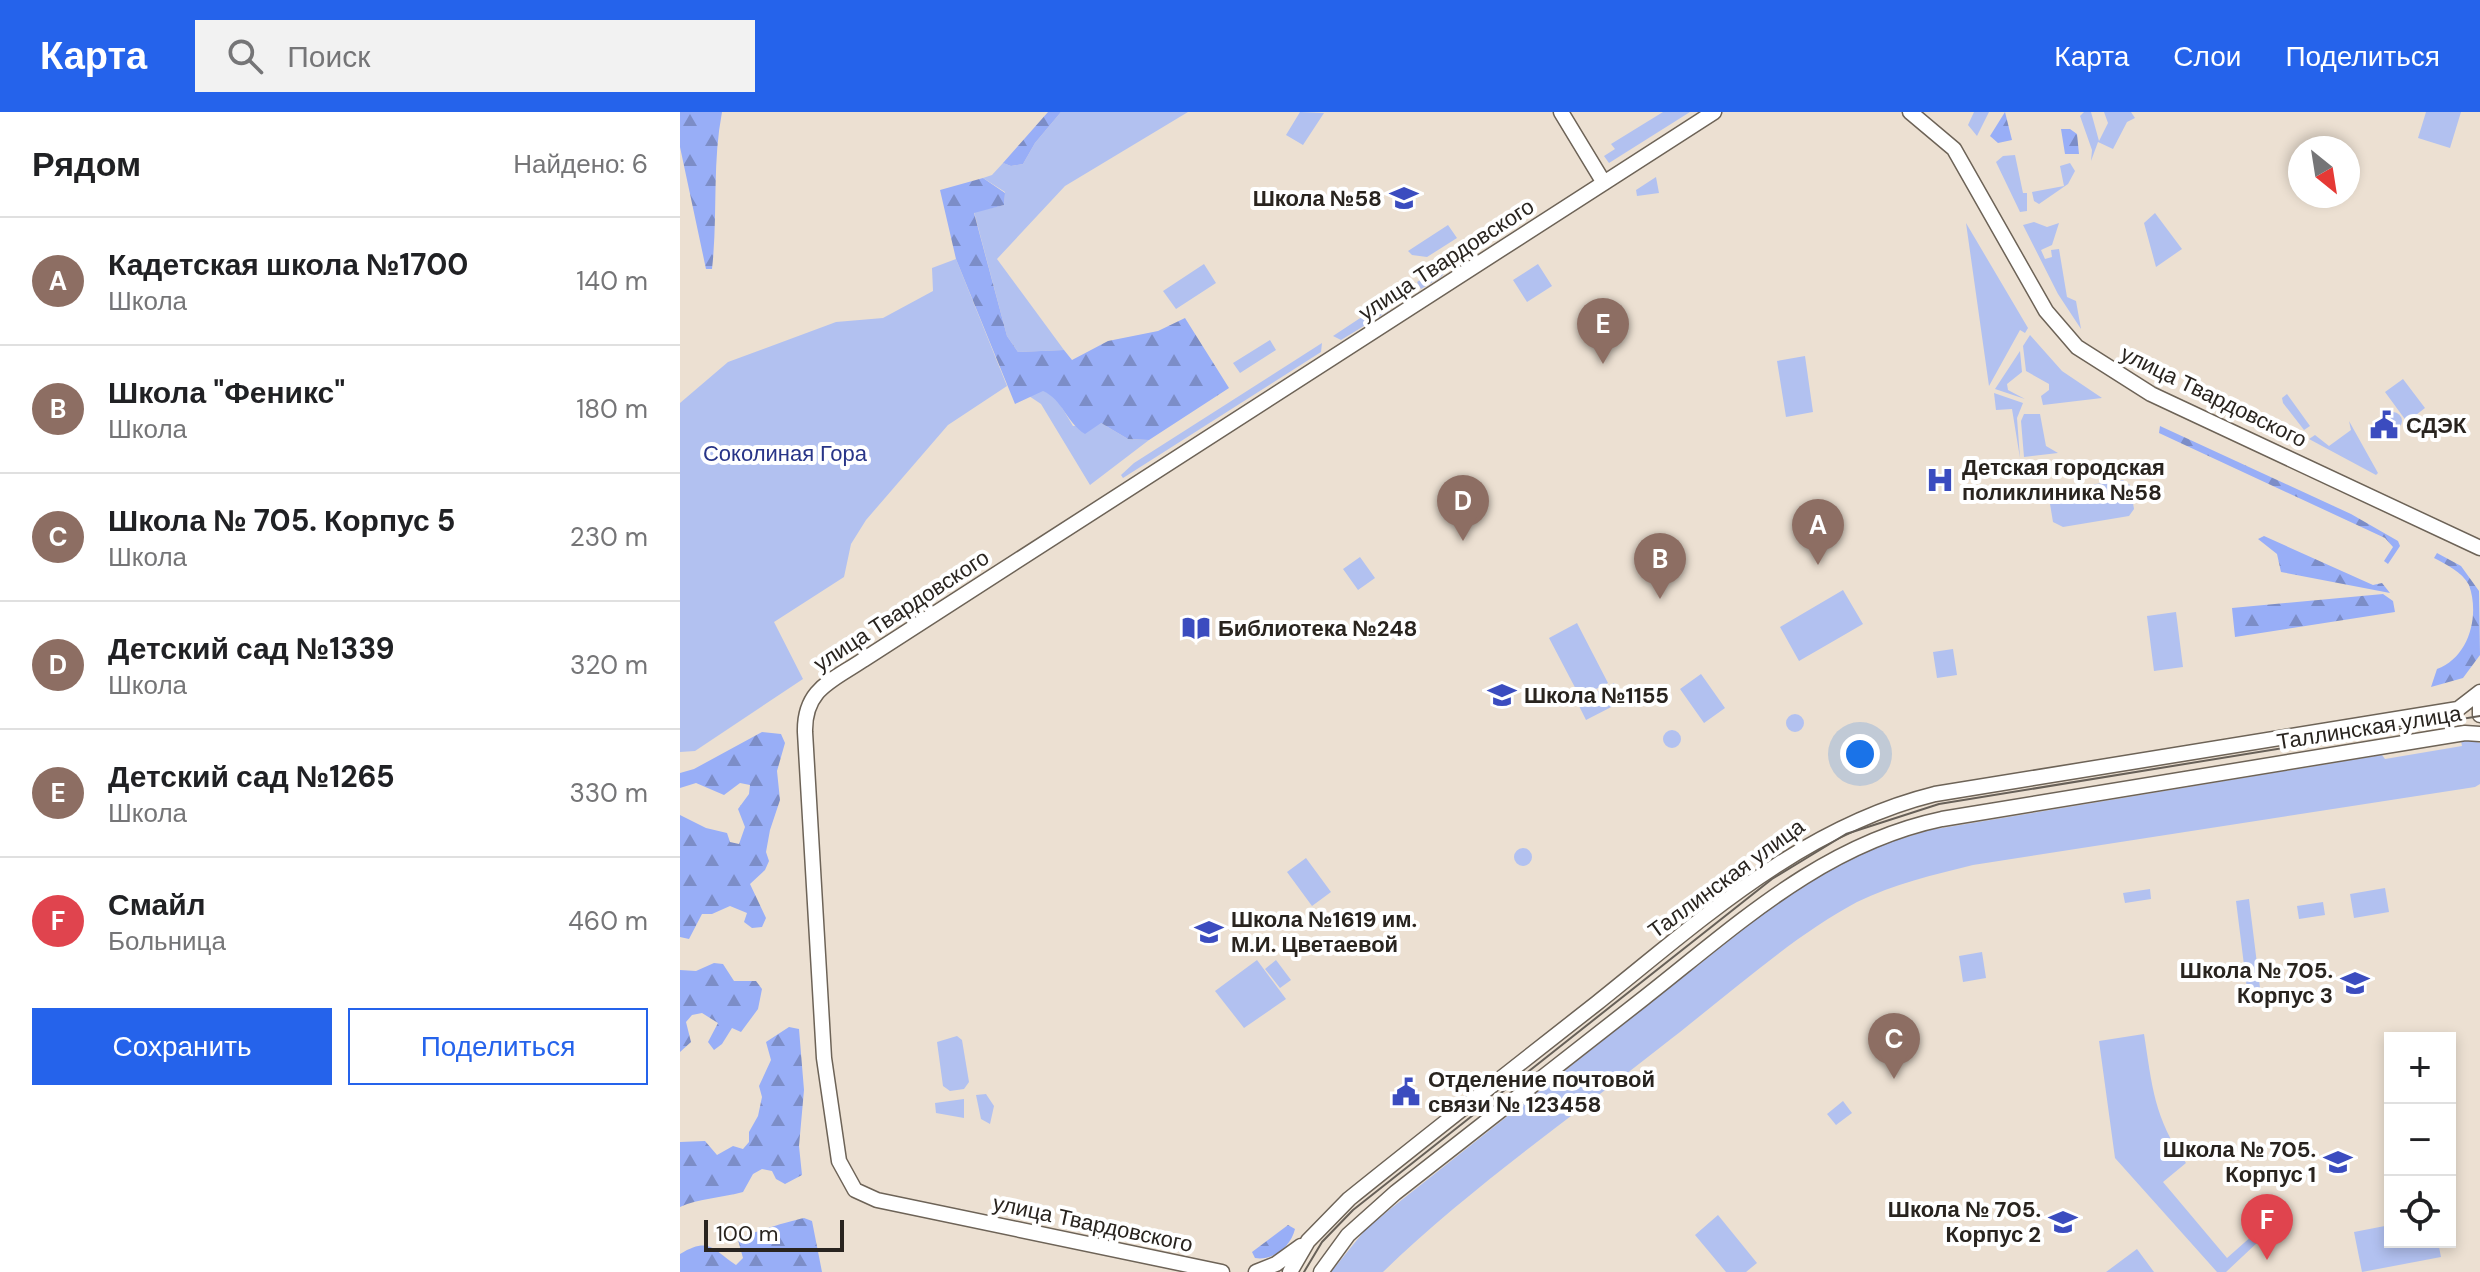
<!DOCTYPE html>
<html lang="ru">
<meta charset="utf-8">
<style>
:root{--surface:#fff;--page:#f2f2f2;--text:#202124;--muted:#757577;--line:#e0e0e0;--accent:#2563eb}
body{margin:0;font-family:"DM Sans",sans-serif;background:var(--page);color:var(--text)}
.controls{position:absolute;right:24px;bottom:24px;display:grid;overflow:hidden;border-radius:0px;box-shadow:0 4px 12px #0003}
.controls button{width:72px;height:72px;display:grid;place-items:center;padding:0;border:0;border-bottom:2px solid var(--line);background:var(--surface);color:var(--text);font:40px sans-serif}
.compass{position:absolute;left:1608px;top:24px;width:72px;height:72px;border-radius:50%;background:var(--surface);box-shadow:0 4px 12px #0003;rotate:150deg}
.scale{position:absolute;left:24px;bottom:20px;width:140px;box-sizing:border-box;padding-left:8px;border:4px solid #29241f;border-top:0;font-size:22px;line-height:28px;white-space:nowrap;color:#29241f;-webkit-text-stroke:6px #fff;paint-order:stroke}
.you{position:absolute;left:1180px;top:642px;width:28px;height:28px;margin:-20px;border:6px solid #fff;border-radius:50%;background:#1a73e8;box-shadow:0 0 0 12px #1a73e833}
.badge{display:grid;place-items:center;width:52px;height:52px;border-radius:50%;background:var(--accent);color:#fff;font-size:26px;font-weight:700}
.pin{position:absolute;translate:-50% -66px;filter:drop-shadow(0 2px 4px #0008)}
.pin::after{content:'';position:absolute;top:42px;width:28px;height:24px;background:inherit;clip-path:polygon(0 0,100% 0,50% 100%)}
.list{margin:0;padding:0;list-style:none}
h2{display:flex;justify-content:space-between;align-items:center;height:104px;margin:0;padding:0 32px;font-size:34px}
h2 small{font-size:26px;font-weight:400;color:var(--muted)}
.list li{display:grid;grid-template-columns:52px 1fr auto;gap:24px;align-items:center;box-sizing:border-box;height:128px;padding:0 32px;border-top:2px solid var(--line)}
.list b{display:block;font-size:30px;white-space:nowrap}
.list p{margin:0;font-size:26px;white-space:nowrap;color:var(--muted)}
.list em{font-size:26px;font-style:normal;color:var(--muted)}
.actions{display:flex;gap:16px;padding:24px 32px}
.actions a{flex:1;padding:18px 0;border:2px solid var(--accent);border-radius:0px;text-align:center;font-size:28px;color:var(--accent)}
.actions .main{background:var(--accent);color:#fff}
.icon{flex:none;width:44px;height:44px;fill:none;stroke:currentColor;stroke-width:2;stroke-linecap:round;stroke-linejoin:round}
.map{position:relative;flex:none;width:1800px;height:1160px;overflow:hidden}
header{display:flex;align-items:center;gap:48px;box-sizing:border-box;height:112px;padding:0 40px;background:var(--accent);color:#fff}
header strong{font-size:38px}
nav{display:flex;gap:44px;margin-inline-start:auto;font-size:28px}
.search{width:560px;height:72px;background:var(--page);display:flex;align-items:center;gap:20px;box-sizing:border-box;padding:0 28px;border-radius:0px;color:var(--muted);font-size:30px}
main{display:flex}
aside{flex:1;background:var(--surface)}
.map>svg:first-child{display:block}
</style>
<header>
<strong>Карта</strong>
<div class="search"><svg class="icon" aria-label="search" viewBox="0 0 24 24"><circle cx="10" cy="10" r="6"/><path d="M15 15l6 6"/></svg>Поиск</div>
<nav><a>Карта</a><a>Слои</a><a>Поделиться</a></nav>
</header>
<main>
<aside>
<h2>Рядом<small>Найдено: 6</small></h2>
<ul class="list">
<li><span class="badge" style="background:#8d6e63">A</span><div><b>Кадетская школа №1700</b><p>Школа</p></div><em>140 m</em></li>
<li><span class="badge" style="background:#8d6e63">B</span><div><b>Школа &quot;Феникс&quot;</b><p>Школа</p></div><em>180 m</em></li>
<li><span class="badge" style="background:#8d6e63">C</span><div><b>Школа № 705. Корпус 5</b><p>Школа</p></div><em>230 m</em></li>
<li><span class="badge" style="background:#8d6e63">D</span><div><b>Детский сад №1339</b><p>Школа</p></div><em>320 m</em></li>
<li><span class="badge" style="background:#8d6e63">E</span><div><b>Детский сад №1265</b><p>Школа</p></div><em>330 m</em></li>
<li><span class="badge" style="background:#e0444e">F</span><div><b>Смайл</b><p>Больница</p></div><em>460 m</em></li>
</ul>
<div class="actions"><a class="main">Сохранить</a><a>Поделиться</a></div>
</aside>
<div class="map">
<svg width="1800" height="1160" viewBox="0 0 1800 1160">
<defs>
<pattern id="forest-firs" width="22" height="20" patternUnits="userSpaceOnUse" patternTransform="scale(2)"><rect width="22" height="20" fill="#98aef7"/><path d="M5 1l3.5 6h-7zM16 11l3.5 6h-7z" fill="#7c8dc7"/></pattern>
</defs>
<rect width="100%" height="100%" fill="#ece0d2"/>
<path fill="#b2c1f0" d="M 381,0 L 508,0 L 385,74 L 317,147 L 384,238 L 338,240 L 327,224 L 294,100 L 324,93 L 325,80 L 303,66 L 312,63 L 323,51 L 331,54 L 343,52 L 355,31 Z
M 620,0 L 644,1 L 623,33 L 606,23 Z
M 983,0 L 1010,0 L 929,51 L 924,44 L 935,37 L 931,32 Z
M 1294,0 L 1309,0 L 1297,24 L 1288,13 Z
M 1404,0 L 1411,0 L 1419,29 L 1428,11 L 1424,0 L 1451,0 L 1455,6 L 1447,10 L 1433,37 L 1418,30 L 1411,49 L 1412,38 L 1400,4 Z
M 1746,0 L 1781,0 L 1770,36 L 1738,26 Z
M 1335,43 L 1343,81 L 1347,81 L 1347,99 L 1340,100 L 1316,50 L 1323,44 Z
M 1390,51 L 1395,59 L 1388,72 L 1359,92 L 1354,89 L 1352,80 L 1384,74 L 1380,54 Z
M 976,65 L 979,81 L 957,84 L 956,78 Z
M 1475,101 L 1502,137 L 1476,155 L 1464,111 Z
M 1354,110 L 1367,115 L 1379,111 L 1372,133 L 1361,138 L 1365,147 L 1372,145 L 1371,138 L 1379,137 L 1387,185 L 1396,189 L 1401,217 L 1378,182 L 1343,113 Z
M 1286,111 L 1348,216 L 1345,221 L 1340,218 L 1309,274 Z
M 768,113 L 777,126 L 747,145 L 732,143 L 728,139 Z
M 276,147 L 327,274 L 268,313 L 186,408 L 171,432 L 164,465 L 94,510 L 123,567 L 15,639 L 0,640 L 0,291 L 48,250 L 156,210 L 203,206 L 253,179 L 252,156 Z
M 770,148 L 772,152 L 761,165 L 741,177 L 737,170 Z
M 524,152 L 536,171 L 496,197 L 483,179 Z
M 858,152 L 872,174 L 847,190 L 833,168 Z
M 709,187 L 710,198 L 661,228 L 653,224 Z
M 1350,223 L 1382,259 L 1422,286 L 1363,293 L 1361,284 L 1369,278 L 1369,272 L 1346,259 L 1343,234 Z
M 590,228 L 596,238 L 560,261 L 553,251 Z
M 642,231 L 641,240 L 443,366 L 441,363 L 454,351 Z
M 1340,239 L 1342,260 L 1327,272 L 1328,278 L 1345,287 L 1315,277 Z
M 1125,244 L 1133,300 L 1106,305 L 1097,249 Z
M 1723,267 L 1745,296 L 1727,310 L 1705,280 Z
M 362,278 L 375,284 L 393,314 L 421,311 L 448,327 L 469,328 L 410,373 L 361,292 L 349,284 Z
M 1314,281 L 1343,291 L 1337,306 L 1340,346 L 1332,297 L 1316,298 Z
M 1607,282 L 1630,314 L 1624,318 L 1603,291 L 1602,286 Z
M1704 309a9 9 0 1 1 18 0a9 9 0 1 1-18 0Z
M 1344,302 L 1360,302 L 1366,334 L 1378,341 L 1344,345 L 1341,309 Z
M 1669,309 L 1698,361 L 1696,363 L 1629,327 L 1635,323 L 1649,334 L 1671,318 Z
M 1443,368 L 1450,373 L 1454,397 L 1449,404 L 1383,415 L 1373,410 L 1369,386 L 1375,378 Z
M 680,445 L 695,466 L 678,478 L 663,457 Z
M 1163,478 L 1183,512 L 1119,549 L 1100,515 Z
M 1496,500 L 1503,555 L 1474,559 L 1467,504 Z
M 897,511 L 928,571 L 900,585 L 869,526 Z
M 1273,537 L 1277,563 L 1257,566 L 1253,540 Z
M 1021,562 L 1045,596 L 1024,611 L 1000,577 Z
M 934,571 L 943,589 L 906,608 L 897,590 Z
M1106 611a9 9 0 1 1 18 0a9 9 0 1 1-18 0Z
M983 627a9 9 0 1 1 18 0a9 9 0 1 1-18 0Z
M 1790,628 L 1800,631 L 1800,672 L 1795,675 L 1293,753 C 1253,763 1214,772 1177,790 C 1111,825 1042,888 982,934 C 888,1008 789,1077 703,1160 L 651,1160 L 685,1118 L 709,1098 L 1085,800 L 1151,756 L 1204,732 L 1250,718 L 1702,643 L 1705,647 L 1782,634 L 1781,629 Z
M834 745a9 9 0 1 1 18 0a9 9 0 1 1-18 0Z
M 626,746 L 651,780 L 632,794 L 607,760 Z
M 1705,776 L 1709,800 L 1674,806 L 1670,782 Z
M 1470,777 L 1471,787 L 1445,791 L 1443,781 Z
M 1569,787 L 1580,876 L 1567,877 L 1556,789 Z
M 1643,790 L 1645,803 L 1619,807 L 1617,794 Z
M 1302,840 L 1306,866 L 1283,870 L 1279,844 Z
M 577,848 L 606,887 L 564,916 L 535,879 Z
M 596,848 L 611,868 L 600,876 L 585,857 Z
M 1464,922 C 1472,973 1474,1007 1506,1051 L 1483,1070 L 1547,1146 L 1573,1123 L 1579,1129 L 1546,1160 L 1537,1160 L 1435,1046 L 1419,929 Z
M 277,924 L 282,928 L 289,970 L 284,977 L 270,979 L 263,974 L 257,930 Z
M 306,982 L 314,994 L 310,1012 L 301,1007 L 296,983 Z
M 284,987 L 284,1006 L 256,1001 L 255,991 Z
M 1163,989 L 1172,1001 L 1156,1013 L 1147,1002 Z
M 1038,1103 L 1077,1151 L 1066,1160 L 1046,1160 L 1015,1123 Z
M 1710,1113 L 1710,1130 L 1758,1130 L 1761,1145 L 1682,1160 L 1674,1120 Z
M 1457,1137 L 1474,1160 L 1426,1160 Z"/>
<path fill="url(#forest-firs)" d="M 0,0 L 42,0 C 32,52 38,104 32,157 L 26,157 L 0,35 Z
M 368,0 L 381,0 L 355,31 L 343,52 L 331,54 L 323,51 Z
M 1325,0 L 1332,28 L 1318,31 L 1310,24 Z
M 1381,17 L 1390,17 L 1397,22 L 1399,42 L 1385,42 Z
M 303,66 L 325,81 L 324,93 L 294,101 L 327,224 L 338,240 L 384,238 L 392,248 L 428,229 L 478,219 L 505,206 L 549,276 L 469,328 L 448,327 L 421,311 L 405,322 C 386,310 383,288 363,279 L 335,292 L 276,147 L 260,78 Z
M 1480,314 L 1671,402 L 1718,429 L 1720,434 L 1708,452 L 1704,449 L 1713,435 L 1705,426 L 1479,321 Z
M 1584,424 L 1693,473 L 1702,471 L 1710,481 L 1601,460 L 1597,442 L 1578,427 Z
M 1757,441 L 1781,454 L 1799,479 L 1800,543 L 1783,566 L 1751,575 L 1757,557 C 1789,545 1800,504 1789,473 C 1781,459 1767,453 1754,446 Z
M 1703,482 L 1713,489 L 1715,500 L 1555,525 L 1552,496 Z
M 82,620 L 101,622 L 105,631 L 97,659 L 100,688 L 90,718 L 86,740 L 89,749 L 85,758 L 70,772 L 86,806 L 82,815 L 72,816 L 64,810 L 67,801 L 50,794 L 32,802 L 22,802 L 9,827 L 0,825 L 0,703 L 26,716 L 47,721 L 50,730 L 59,732 L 65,715 L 58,697 L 69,682 L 70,673 L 60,671 L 44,683 L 16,671 L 0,676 L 0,661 L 14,657 Z
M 34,851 L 43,852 L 54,869 L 76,869 L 82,877 L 78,897 L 61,920 L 52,916 L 42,932 L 34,938 L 28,930 L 38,911 L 22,901 L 12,903 L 6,910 L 11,930 L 0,940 L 0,858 L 16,859 Z
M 109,915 L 119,917 L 124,978 L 119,1034 L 122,1063 L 105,1072 L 96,1067 L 92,1059 L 82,1057 L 73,1062 L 63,1080 C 42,1086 19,1086 0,1095 L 0,1030 L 25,1029 L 37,1043 L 53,1034 L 63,1037 L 69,1030 L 69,1020 L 78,1004 L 82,985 L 79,974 L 91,948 L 86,930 Z
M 124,1106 L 132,1109 L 142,1160 L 0,1160 L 0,1142 C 30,1124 33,1138 56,1153 L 63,1146 L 58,1128 C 68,1121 110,1109 124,1106 Z
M 608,1113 L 615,1117 C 611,1134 594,1149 575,1146 L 572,1140 Z"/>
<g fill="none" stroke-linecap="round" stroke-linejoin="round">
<defs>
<path id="secondary" d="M 881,0 L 924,71
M 1230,0 L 1274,37 L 1366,199 L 1397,235 L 1471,282 L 1800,436
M 1800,589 L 1800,603
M 542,1160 L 197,1088 L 175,1078 L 159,1049 L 144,946 L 125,620 C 124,577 152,569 183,548 L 1034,0
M 576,1160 L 596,1152 L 621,1134
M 610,1160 L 628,1129 L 669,1087 C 751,1021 834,956 917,891 C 1022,807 1122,715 1255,682 L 1778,597 L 1800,580
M 641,1160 L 668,1123 L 715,1081 C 798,1016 881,951 964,886 C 1057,813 1143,732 1262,707 L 1785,621 L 1800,622"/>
</defs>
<use href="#secondary" stroke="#6d6357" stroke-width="17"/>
<use href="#secondary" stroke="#fff" stroke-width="14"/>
<path stroke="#676058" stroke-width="2" d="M 624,1160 L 642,1130 L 673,1098 L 1092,767 L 1166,722 L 1259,692 L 1800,604"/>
</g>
<defs>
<symbol id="school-bare" viewBox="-9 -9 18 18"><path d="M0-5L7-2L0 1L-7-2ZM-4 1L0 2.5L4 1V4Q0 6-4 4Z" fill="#3b4cbf" stroke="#fff" stroke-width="2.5" paint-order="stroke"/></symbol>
<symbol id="civic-bare" viewBox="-9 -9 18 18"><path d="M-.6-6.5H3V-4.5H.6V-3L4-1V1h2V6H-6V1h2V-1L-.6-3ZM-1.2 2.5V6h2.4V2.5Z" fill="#3b4cbf" stroke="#fff" stroke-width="2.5" paint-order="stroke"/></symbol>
<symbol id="hospital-bare" viewBox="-9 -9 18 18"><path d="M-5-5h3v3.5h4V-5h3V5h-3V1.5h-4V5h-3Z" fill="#3b4cbf" stroke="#fff" stroke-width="2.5" paint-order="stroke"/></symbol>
<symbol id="library-bare" viewBox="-9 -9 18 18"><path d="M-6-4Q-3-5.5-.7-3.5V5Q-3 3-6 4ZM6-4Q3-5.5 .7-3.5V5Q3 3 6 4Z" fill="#3b4cbf" stroke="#fff" stroke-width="2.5" paint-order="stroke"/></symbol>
</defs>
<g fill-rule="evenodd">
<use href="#school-bare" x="704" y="66" width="40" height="40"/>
<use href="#civic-bare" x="1684" y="293" width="40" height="40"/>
<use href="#hospital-bare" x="1240" y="348" width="40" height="40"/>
<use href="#library-bare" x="496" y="496" width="40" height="40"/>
<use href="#school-bare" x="802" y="563" width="40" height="40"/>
<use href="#school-bare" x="509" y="800" width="40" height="40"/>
<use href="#school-bare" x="1655" y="851" width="40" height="40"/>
<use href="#civic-bare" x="706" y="960" width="40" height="40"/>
<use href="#school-bare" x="1638" y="1030" width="40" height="40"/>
<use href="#school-bare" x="1363" y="1090" width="40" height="40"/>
</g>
<g text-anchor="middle" stroke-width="8" stroke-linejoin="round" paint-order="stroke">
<g font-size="22" font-weight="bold" fill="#29241f" stroke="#fff" text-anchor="start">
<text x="702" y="94" text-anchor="end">Школа №58</text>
<text x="1726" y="321">СДЭК</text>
<text x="1282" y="363">Детская городская<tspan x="1282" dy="25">поликлиника №58</tspan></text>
<text x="538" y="524">Библиотека №248</text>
<text x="844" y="591">Школа №1155</text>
<text x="551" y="815">Школа №1619 им.<tspan x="551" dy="25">М.И. Цветаевой</tspan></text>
<text x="1653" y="866" text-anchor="end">Школа № 705.<tspan x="1653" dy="25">Корпус 3</tspan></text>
<text x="748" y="975">Отделение почтовой<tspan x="748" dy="25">связи № 123458</tspan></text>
<text x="1636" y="1045" text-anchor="end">Школа № 705.<tspan x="1636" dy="25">Корпус 1</tspan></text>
<text x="1361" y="1105" text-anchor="end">Школа № 705.<tspan x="1361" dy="25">Корпус 2</tspan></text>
</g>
<g font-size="22" fill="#29241f" stroke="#fff">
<text transform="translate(766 147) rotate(-33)" y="8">улица Твардовского</text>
<text transform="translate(1534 284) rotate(26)" y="8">улица Твардовского</text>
<text transform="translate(221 498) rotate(-33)" y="8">улица Твардовского</text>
<text transform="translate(1689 615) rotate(-9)" y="8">Таллинская улица</text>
<text transform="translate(1046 766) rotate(-36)" y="8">Таллинская улица</text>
<text transform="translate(413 1111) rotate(12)" y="8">улица Твардовского</text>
</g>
<g font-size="22" fill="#283588" stroke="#fff">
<text x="105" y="349">Соколиная Гора</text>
</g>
</g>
</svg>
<div class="controls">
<button>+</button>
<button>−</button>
<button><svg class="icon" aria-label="locate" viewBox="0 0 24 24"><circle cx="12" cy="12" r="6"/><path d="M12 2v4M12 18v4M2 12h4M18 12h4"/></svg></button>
</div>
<svg class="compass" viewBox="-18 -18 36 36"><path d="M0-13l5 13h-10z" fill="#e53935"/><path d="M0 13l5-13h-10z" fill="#757577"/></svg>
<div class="scale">100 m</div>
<div class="you"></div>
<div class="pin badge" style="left:1138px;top:453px;background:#8d6e63">A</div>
<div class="pin badge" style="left:980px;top:487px;background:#8d6e63">B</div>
<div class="pin badge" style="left:1214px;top:967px;background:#8d6e63">C</div>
<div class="pin badge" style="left:783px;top:429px;background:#8d6e63">D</div>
<div class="pin badge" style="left:923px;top:252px;background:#8d6e63">E</div>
<div class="pin badge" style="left:1587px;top:1148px;background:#e0444e">F</div>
</div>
</main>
